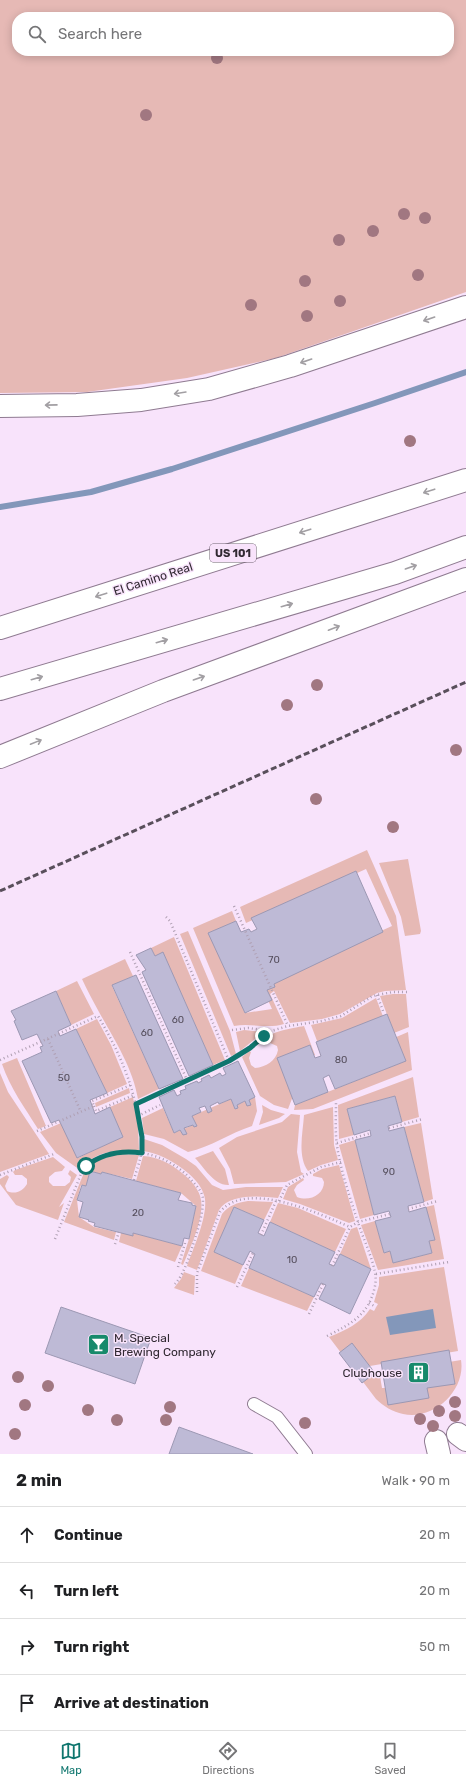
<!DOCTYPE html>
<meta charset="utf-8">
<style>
:root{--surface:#fff;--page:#f6f6f6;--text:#202124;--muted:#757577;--line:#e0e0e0;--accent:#0f766e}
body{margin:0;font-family:Rubik,sans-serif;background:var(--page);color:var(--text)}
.stop{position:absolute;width:12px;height:12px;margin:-9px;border:3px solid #0f766e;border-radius:50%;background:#fff}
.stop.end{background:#0f766e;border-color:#fff;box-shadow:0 1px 4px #0008}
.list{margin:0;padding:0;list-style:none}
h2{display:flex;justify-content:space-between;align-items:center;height:52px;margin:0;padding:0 16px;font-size:17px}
h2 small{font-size:13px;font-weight:400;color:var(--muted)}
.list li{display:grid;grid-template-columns:26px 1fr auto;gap:12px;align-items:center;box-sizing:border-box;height:56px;padding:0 16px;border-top:1px solid var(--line)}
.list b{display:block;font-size:15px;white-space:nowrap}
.list em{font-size:13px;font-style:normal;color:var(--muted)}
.icon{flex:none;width:22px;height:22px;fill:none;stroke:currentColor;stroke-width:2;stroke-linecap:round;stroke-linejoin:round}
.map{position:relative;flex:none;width:466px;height:1454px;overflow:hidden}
.search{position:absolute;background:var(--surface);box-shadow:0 2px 10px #0003;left:12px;right:12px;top:12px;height:44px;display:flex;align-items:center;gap:10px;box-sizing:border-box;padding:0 14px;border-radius:16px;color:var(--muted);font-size:15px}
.sheet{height:276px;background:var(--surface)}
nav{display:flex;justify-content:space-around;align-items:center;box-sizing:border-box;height:56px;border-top:1px solid var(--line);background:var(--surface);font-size:11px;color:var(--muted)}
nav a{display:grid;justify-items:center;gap:2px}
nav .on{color:var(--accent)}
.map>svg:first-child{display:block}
</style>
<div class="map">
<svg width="466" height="1454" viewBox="0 0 466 1454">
<rect width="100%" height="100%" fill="#f8e3fb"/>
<path fill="#e6b9b5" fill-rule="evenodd" d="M 0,0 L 466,0 L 466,292 L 276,358 L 187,378 L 87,392 L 0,393 ZM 17,17 L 449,17 L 449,51 L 17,51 Z
M 367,850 L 396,916 L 406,990 L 385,991 L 377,993 L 340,1014 L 322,1019 L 290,1023 L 274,991 L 270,994 L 284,1024 C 268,1029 251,1023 234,1026 L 193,928 L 232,911 L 236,921 L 209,933 L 245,1013 L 272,1009 L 261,985 L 392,926 L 366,869 L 246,923 L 240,907 Z
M 408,859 L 421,931 L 420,934 L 405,936 L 401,917 L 379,863 Z
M 188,931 L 230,1031 L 236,1054 L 231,1056 L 180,934 Z
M 174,937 L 225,1060 L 213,1065 L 163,953 L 155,956 L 151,948 Z
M 125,959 L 133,976 L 112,986 L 159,1089 L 138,1099 C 133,1068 114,1039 99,1012 C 93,1001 87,990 82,979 Z
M 77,981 L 94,1014 L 71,1025 L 56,991 Z
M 393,994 L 406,994 L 409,1027 L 394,1033 L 380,996 Z
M 376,998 L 387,1027 L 322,1054 L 311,1025 L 342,1018 Z
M 97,1019 L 111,1045 L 127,1084 L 107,1093 L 76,1029 Z
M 304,1026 L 315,1055 L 282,1068 L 293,1096 L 288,1109 L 274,1105 L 260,1096 L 242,1057 L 249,1051 L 251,1052 L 249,1058 L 251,1065 L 255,1068 C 266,1067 276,1061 278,1050 L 277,1046 L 270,1043 L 262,1044 C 264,1032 293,1028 304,1026 Z
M 244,1030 L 264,1032 L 240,1051 L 236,1032 Z
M 408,1032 L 412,1070 L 313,1109 L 294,1110 L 295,1105 L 403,1062 L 394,1038 Z
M 17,1058 L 46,1126 L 38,1129 C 25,1108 10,1088 2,1064 Z
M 0,1073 L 8,1092 L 49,1154 L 0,1172 Z
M 413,1077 L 419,1117 L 402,1122 L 395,1096 L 347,1109 L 354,1135 L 339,1139 L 338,1105 Z
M 129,1088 L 130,1093 L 96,1107 L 95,1103 Z
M 133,1097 L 138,1126 L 139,1151 C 116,1149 94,1151 80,1170 L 56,1153 L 40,1132 L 61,1123 L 78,1158 L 122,1137 L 110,1107 Z
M 255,1097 L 257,1111 L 252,1126 C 230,1133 211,1147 188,1152 L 164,1139 L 144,1134 L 142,1118 L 163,1108 L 174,1133 L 193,1125 L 194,1127 L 196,1126 L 192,1116 L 231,1099 L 235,1109 L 238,1108 L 237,1105 Z
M 262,1105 L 271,1110 L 285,1114 L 279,1118 L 259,1125 L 263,1112 Z
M 333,1107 L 334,1145 L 338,1160 L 321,1165 L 308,1171 C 297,1156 303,1132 304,1115 Z
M 291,1114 L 300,1115 L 297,1152 L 301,1172 L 304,1174 L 286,1182 L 234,1184 L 230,1169 L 219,1148 L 237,1137 L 282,1122 Z
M 421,1123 L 433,1199 L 424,1202 L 404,1127 Z
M 144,1139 L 162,1145 L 186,1159 L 196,1166 L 212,1185 L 223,1190 L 246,1187 L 283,1187 L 278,1198 C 260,1196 230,1193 219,1210 L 197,1270 L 187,1266 C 193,1249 210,1212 204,1195 C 201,1184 191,1175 183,1169 C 171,1160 158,1153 143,1151 Z
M 355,1140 L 374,1215 L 360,1219 L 339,1145 Z
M 213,1151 L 225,1169 L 229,1185 C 214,1186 204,1167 195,1158 Z
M 121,1154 L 139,1155 L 132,1179 L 102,1172 L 101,1174 L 90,1171 L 86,1186 L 81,1185 L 77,1200 L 79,1217 L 94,1227 L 116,1232 L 114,1240 L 64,1222 L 83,1175 C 92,1161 105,1155 121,1154 Z
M 143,1156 C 158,1157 170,1163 182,1173 C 190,1179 200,1190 201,1200 C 204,1219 190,1248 183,1265 L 181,1264 L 189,1239 L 196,1206 L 181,1193 L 136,1181 Z
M 53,1157 L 65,1167 L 62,1171 L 55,1172 L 49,1177 L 49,1182 L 53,1186 L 65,1186 L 70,1182 L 71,1177 L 68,1174 L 70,1170 L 77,1175 L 59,1207 L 64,1203 L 58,1220 L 16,1205 L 0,1184 L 0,1179 L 7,1175 L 9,1177 L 5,1186 L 7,1191 C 15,1195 23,1191 27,1184 L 27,1179 L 22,1175 L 15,1175 L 13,1172 L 15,1170 Z
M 339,1165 L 355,1221 L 349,1223 L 300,1204 L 283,1199 L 288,1187 L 303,1178 L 304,1180 L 297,1185 L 294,1190 L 297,1197 C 309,1202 324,1195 324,1182 L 322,1178 L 313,1176 L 313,1174 L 322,1169 Z
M 248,1201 L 273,1202 L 264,1220 L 234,1207 L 215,1252 L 243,1265 L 235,1284 L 201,1271 L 222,1214 C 229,1205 237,1203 248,1201 Z
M 278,1203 L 298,1208 L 346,1229 L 335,1252 L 270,1222 Z
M 434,1205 L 444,1259 L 378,1270 L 361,1225 L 375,1221 L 384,1253 L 390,1251 L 393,1263 L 432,1253 L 429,1241 L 426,1207 Z
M 357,1227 L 371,1269 L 340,1254 L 351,1229 Z
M 121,1233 L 133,1233 L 182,1246 L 175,1262 L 119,1242 Z
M 444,1267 L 458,1351 L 364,1367 L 371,1369 L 372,1378 L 380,1376 L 382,1388 L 424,1387 L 449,1362 L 461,1360 C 466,1390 434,1421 403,1414 C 393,1412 383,1406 376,1399 L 329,1337 C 346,1330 360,1324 370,1309 L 374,1311 L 378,1304 L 374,1302 L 379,1285 L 379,1277 Z
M 249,1268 L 314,1297 L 307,1311 L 241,1286 Z
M 184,1272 L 195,1276 L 194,1295 L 174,1288 L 181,1279 Z"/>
<path fill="#8397ba" d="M 433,1309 L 436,1328 L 390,1335 L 386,1317 Z"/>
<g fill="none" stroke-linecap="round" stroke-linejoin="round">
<path stroke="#8397ba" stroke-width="6" d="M 0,507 L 91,492 L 172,469 L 375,403 L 466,372"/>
</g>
<path fill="#bebad6" stroke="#9c98b3" d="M 356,871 L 383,932 L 274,984 L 275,987 L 267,990 L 272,1000 L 245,1013 L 208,933 L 236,921 L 241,932 L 249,929 L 251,932 L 257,929 L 251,918 Z
M 151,948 L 155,956 L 163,952 L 213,1065 L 189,1076 L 142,972 L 146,970 L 136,955 Z
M 136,975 L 183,1079 L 159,1089 L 112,985 Z
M 56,991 L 71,1025 L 58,1031 L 60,1036 L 76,1029 L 107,1093 L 90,1100 L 95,1114 L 110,1107 L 123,1137 L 77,1158 L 59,1120 L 51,1123 L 22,1061 L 42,1052 L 40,1047 L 43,1046 L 37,1034 L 22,1040 L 14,1021 L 16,1020 L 11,1011 Z
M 387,1014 L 406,1061 L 335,1089 L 329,1075 L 323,1078 L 328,1092 L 295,1105 L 277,1058 L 310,1045 L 315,1058 L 321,1056 L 316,1042 Z
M 238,1061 L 255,1097 L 249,1100 L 251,1105 L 247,1106 L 245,1101 L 237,1105 L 238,1108 L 235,1109 L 231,1099 L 219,1104 L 218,1102 L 210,1106 L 212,1111 L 208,1113 L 205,1106 L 199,1108 L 201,1112 L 192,1116 L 197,1126 L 194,1127 L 193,1125 L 184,1128 L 187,1134 L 183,1135 L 180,1130 L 174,1133 L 159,1097 L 174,1090 L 177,1096 L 181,1094 L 180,1091 L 186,1089 L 185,1086 L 197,1081 L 198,1083 L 202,1081 L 201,1079 L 209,1075 L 211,1078 L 220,1073 L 222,1076 L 226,1074 L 223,1068 Z
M 395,1096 L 402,1122 L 388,1126 L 389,1131 L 404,1127 L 424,1202 L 408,1206 L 409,1212 L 426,1207 L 435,1240 L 429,1241 L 432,1253 L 393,1263 L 390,1251 L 384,1253 L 375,1221 L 391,1217 L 389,1211 L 374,1215 L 355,1140 L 371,1136 L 370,1130 L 354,1135 L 347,1109 Z
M 90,1171 L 101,1174 L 102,1172 L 181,1193 L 178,1200 L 192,1203 L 192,1205 L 196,1206 L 189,1239 L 184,1238 L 182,1246 L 133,1233 L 133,1236 L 94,1226 L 95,1223 L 88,1221 L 89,1220 L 79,1217 L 83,1202 L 77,1200 L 82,1185 L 86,1186 Z
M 234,1207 L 264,1220 L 258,1233 L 264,1236 L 270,1222 L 335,1252 L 329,1264 L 334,1266 L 340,1254 L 371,1269 L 350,1314 L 319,1299 L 326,1285 L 321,1283 L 314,1297 L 249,1268 L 255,1254 L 253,1253 L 250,1251 L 243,1265 L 214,1252 Z
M 61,1307 L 151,1338 L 135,1384 L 45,1353 Z
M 352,1343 L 375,1373 L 362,1383 L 339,1353 Z
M 449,1350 L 455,1384 L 427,1388 L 429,1398 L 388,1405 L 381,1362 Z
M 179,1427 L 253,1454 L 169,1454 Z"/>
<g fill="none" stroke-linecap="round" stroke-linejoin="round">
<defs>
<path id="lane" d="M 254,1404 L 277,1417 L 306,1454"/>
<path id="street" d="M 458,1434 L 466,1440
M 436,1441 L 439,1454"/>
<path id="highway" d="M 0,406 L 77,405 L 141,400 L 209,389 L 290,366 L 466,307
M 0,628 L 466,480
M 0,689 L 395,573 L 466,547
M 0,757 L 163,691 L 466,579"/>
</defs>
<use href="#lane" stroke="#8f7b91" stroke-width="14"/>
<use href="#street" stroke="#8f7b91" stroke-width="24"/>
<use href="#highway" stroke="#8f7b91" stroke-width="24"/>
<path stroke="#af9fb2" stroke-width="2.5" stroke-dasharray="1 3" stroke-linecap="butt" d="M 234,906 L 288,1026
M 166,917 L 170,921 L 229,1061 L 271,1031 L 288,1026 L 322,1021 L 341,1016 L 371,997 L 377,995 L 393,992 L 408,992
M 130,952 L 187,1080
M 377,995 L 383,1011
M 232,1030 L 248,1028 L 271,1031
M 48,1039 L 81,1112
M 0,1060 L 98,1016 C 117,1048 132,1080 138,1117 C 141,1129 143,1142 141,1154 C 140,1162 136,1171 134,1180
M 136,1104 L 229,1061
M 94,1106 L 96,1111 L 134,1095
M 138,1116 L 160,1105
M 389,1128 L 423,1119
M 37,1131 L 94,1106 L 92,1101 L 131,1085
M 337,1143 L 371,1133
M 0,1175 L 54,1154
M 279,1201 L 287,1185 L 321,1167 L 341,1162
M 408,1209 L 438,1201
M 261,1235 L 276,1201
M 55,1239 L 81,1174 C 107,1137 168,1150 193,1182 C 198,1187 203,1193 203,1200 C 203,1214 198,1229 194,1242 C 189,1256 185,1273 175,1284
M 115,1244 L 119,1232
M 332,1266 L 350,1227 L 358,1222 L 390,1214
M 178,1267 L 185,1243
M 376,1274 L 449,1262
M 237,1287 L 253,1253
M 197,1292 L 197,1273 L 220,1212 C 246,1179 320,1214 350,1227
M 369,1303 L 376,1307
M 309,1314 L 323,1284
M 327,1336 C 351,1324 369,1315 375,1286 C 379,1269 363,1240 358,1222 C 350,1198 341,1172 337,1146 C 335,1132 336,1117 336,1103"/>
<use href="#lane" stroke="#fff" stroke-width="12"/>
<use href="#street" stroke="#fff" stroke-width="22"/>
<use href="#highway" stroke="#fff" stroke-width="22"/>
<path stroke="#594f5b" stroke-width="3" stroke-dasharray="6 3" stroke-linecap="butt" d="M 0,891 L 466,682"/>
</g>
<g fill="#a17781">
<circle cx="217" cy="58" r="6"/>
<circle cx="146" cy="115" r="6"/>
<circle cx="404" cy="214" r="6"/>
<circle cx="425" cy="218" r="6"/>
<circle cx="373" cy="231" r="6"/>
<circle cx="339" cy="240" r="6"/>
<circle cx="418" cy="275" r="6"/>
<circle cx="305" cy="281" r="6"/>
<circle cx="340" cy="301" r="6"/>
<circle cx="251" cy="305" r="6"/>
<circle cx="307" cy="316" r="6"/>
<circle cx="410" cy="441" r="6"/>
<circle cx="317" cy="685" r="6"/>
<circle cx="287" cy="705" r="6"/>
<circle cx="456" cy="750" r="6"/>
<circle cx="316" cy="799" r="6"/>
<circle cx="393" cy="827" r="6"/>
<circle cx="18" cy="1377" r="6"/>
<circle cx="48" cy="1386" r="6"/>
<circle cx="455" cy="1402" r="6"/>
<circle cx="25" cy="1405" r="6"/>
<circle cx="170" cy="1407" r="6"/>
<circle cx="88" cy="1410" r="6"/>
<circle cx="439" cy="1411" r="6"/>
<circle cx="455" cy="1416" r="6"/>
<circle cx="420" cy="1419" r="6"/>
<circle cx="117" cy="1420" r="6"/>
<circle cx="166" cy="1420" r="6"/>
<circle cx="305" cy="1423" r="6"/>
<circle cx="433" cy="1426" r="6"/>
<circle cx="15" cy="1434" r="6"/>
</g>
<defs><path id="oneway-shaft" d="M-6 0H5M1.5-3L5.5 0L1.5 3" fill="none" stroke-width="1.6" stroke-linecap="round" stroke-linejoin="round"/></defs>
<g stroke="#a29fa3">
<use href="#oneway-shaft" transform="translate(429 319) rotate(161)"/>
<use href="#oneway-shaft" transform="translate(306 361) rotate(161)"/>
<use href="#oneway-shaft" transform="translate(180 393) rotate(171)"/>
<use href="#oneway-shaft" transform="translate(51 405) rotate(179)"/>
<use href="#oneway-shaft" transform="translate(429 491) rotate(162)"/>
<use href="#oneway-shaft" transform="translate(305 531) rotate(162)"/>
<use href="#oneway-shaft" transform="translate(411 567) rotate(-19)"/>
<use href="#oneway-shaft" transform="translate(101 595) rotate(162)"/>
<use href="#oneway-shaft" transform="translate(287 605) rotate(-16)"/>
<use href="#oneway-shaft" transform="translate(334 628) rotate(-21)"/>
<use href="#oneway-shaft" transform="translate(162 641) rotate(-16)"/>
<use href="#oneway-shaft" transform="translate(37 678) rotate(-16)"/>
<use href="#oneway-shaft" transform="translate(199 678) rotate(-19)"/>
<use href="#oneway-shaft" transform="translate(36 742) rotate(-22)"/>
</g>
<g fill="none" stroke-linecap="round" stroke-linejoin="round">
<path stroke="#0f766e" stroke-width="5" d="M 86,1166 C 103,1153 121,1150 142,1153 L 142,1137 L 136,1104 L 229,1061 L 250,1048 L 264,1036"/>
</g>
<defs>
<symbol id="bar-square" viewBox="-11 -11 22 22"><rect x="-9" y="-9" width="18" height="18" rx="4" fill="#178a6b" stroke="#f8e3fb"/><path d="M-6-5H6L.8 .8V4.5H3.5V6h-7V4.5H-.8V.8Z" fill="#fff"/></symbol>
<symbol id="building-square" viewBox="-11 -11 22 22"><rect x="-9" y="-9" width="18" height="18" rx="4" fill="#178a6b" stroke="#f8e3fb"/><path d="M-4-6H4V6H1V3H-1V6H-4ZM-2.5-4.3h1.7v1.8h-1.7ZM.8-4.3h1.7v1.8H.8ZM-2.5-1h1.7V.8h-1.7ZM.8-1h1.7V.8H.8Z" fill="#fff"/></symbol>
</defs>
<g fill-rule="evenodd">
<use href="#bar-square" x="86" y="1332" width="25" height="25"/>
<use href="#building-square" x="406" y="1360" width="25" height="25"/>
</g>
<g text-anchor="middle" stroke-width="3" stroke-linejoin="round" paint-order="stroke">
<g font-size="10" fill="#544d5b">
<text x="274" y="963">70</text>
<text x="178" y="1023">60</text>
<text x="147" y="1036">60</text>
<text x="341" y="1063">80</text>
<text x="64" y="1081">50</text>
<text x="389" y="1175">90</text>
<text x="138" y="1216">20</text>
<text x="292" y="1263">10</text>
</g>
<rect fill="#f8e3fb" stroke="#6d616e" stroke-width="1" x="210" y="544" width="46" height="18" rx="3"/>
<g font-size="11" font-weight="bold" fill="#312932">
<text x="233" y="557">US 101</text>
</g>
<g font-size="12" fill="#312932" stroke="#f8e3fb">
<text transform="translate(153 579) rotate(-18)" y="4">El Camino Real</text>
</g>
<g font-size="12" fill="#312932" stroke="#f8e3fb" text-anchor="start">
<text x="114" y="1342">M. Special<tspan x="114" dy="14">Brewing Company</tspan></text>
<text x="402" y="1377" text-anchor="end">Clubhouse</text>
</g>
</g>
</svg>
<div class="stop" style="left:86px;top:1166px"></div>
<div class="stop end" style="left:264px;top:1036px"></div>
<div class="search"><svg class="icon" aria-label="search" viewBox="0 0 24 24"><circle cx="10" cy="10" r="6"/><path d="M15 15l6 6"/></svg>Search here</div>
</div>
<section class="sheet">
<h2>2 min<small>Walk · 90 m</small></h2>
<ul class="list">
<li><svg class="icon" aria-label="ahead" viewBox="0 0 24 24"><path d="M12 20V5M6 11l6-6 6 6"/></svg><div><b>Continue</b></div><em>20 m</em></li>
<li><svg class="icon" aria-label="left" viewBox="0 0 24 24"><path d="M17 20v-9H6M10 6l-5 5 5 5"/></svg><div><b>Turn left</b></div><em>20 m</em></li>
<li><svg class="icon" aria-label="right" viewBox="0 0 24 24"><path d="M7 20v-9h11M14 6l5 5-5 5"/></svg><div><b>Turn right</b></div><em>50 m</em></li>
<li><svg class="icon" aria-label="arrive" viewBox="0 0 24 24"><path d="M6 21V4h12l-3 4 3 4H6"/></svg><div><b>Arrive at destination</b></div></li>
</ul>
</section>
<nav>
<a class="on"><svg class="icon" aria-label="map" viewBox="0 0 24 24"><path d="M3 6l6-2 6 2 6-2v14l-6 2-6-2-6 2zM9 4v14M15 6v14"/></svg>Map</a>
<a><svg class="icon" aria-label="directions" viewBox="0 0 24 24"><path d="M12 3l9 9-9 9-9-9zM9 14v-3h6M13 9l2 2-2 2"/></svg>Directions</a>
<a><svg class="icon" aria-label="saved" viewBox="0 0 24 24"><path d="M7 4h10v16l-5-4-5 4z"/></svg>Saved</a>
</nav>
